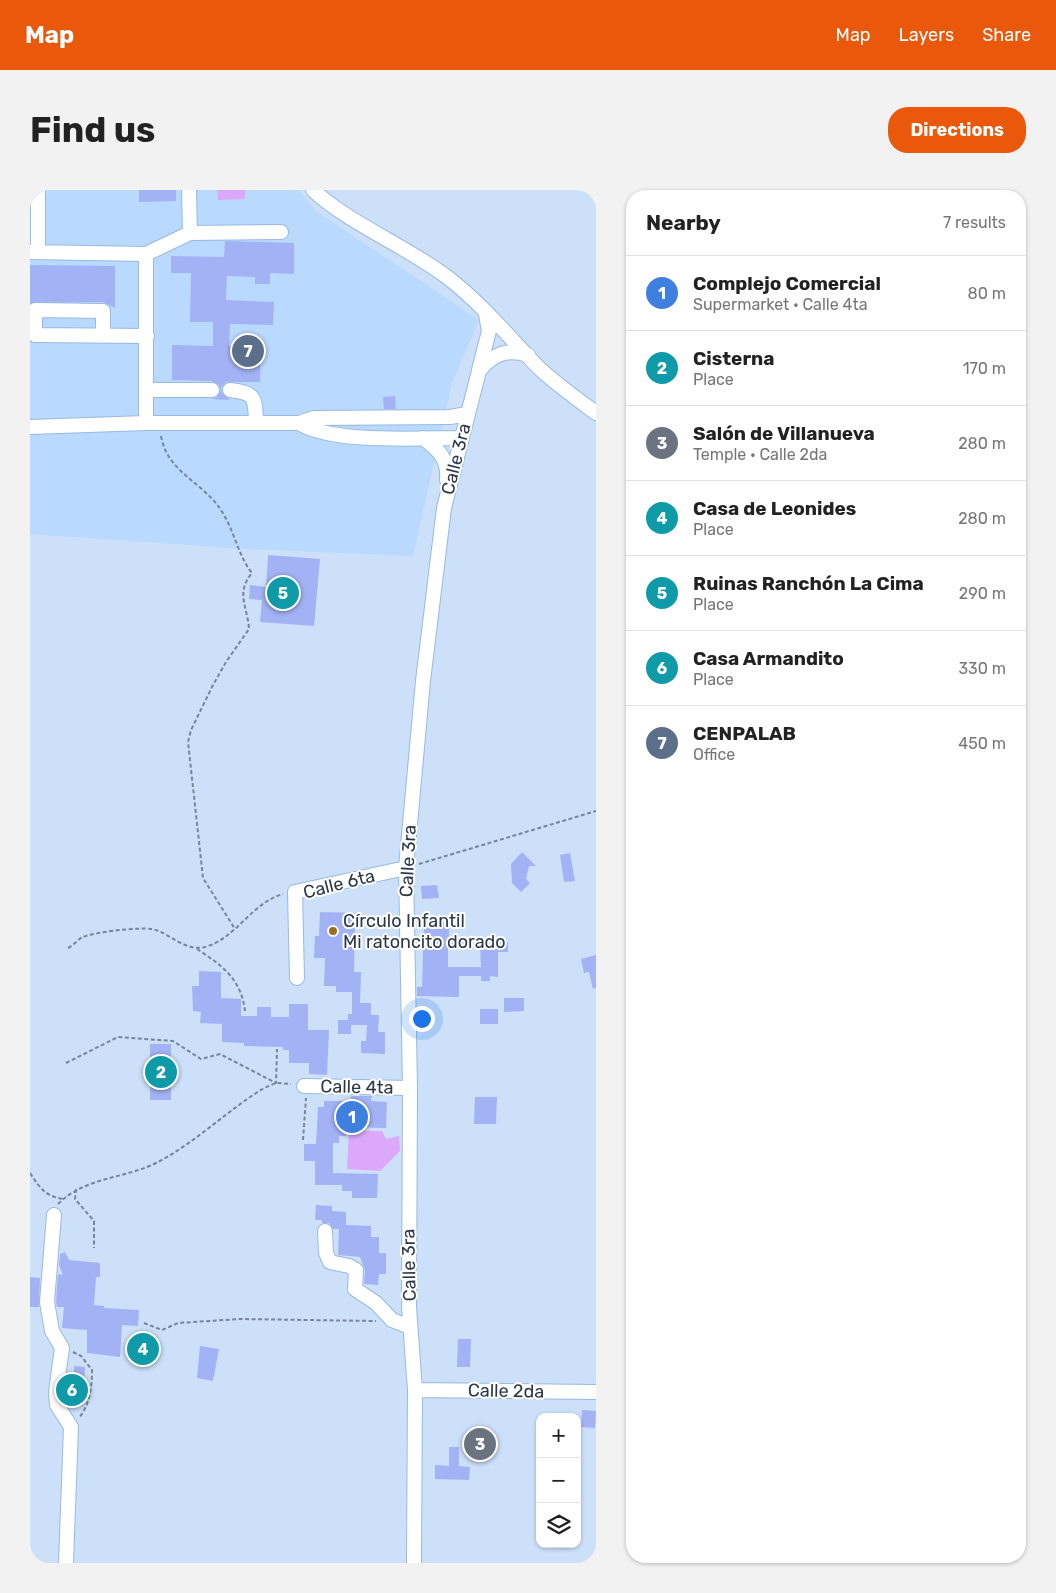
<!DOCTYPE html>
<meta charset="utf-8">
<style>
:root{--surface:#fff;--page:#f2f2f2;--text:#222;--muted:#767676;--line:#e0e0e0;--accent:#ea580c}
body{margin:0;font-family:Rubik,sans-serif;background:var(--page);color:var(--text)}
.controls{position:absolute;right:15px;bottom:15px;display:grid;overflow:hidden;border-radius:10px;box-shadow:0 1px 4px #0004}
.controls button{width:45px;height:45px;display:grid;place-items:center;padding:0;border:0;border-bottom:1px solid var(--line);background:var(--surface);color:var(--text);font:25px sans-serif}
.you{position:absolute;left:391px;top:828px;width:18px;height:18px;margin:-12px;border:4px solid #fff;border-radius:50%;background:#1a73e8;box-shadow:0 0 0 8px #1a73e833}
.badge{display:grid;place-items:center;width:32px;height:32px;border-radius:50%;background:var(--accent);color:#fff;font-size:16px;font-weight:700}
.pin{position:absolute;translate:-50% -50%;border:2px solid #fff;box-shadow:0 1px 5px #0006}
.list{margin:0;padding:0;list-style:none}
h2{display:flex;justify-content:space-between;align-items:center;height:65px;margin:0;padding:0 20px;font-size:21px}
h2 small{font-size:16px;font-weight:400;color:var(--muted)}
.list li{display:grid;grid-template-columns:32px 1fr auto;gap:15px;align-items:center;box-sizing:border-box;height:75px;padding:0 20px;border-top:1px solid var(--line)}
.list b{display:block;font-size:19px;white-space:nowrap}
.list p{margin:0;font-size:16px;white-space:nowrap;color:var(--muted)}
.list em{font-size:16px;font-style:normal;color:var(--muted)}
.icon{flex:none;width:28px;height:28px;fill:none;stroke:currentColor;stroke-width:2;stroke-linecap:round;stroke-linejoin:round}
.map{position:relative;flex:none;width:566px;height:1373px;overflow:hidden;border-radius:20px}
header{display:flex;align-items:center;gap:30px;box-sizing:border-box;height:70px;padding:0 25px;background:var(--accent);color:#fff}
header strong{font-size:24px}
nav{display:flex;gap:28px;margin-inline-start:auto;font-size:18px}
.intro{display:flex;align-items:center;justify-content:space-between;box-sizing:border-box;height:120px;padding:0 30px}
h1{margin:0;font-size:35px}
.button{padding:12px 22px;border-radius:20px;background:var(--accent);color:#fff;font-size:18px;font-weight:700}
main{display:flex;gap:30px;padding:0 30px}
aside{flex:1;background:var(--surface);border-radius:20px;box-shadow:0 1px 4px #0004}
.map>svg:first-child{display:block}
</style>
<header>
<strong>Map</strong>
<nav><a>Map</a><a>Layers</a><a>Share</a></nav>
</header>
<div class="intro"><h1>Find us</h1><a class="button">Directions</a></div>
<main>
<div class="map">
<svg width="566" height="1373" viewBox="0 0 566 1373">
<rect width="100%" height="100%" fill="#cce0f9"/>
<path fill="#bad9ff" d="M 0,0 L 269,0 L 286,21 L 449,130 L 422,193 L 383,366 L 216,359 L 0,344 Z"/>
<path fill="#dda7fb" d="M 187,0 L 215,0 L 215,9 L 188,10 Z
M 319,941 L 352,941 L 356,949 L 369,946 L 370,961 L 350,981 L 317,979 Z"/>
<path fill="#a2b2f4" d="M 109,0 L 146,0 L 146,11 L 109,12 Z
M 195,51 L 264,53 L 264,84 L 240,83 L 240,94 L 225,94 L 225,87 L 197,86 L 196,110 L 244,112 L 243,135 L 200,134 L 199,156 L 231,157 L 230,192 L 196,192 L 191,198 L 192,203 L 200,210 L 181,209 L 187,207 L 191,200 L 189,195 L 182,191 L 142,190 L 142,155 L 183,156 L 183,132 L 160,132 L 161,83 L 141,83 L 141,66 L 194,67 Z
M 0,75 L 85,76 L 85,118 L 73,112 L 0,113 Z
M 365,206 L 366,219 L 354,219 L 353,207 Z
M 238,365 L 290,369 L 284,436 L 230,432 L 232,410 L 219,409 L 220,395 L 236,397 Z
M 492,662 L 506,676 L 499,676 L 496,689 L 500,693 L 491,702 L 482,693 L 481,674 Z
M 540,663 L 545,691 L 534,692 L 530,665 Z
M 407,695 L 409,708 L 392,709 L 391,696 Z
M 290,722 L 329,723 L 329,735 L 325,735 L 324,782 L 331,782 L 330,813 L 341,813 L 341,825 L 349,825 L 348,842 L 355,842 L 355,864 L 331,863 L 331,851 L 336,851 L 337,835 L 321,835 L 321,844 L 308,844 L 308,830 L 318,830 L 318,824 L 322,824 L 322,802 L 306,802 L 306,796 L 294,796 L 295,768 L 284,768 L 285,746 L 289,746 Z
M 394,731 L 419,732 L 419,749 L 437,748 L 438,759 L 418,759 L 418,777 L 451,777 L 450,754 L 478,752 L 478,762 L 468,762 L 468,787 L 460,786 L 460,791 L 451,791 L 451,786 L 429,786 L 429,807 L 387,806 L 387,797 L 392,797 Z
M 566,765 L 566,798 L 563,799 L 559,782 L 554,783 L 551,769 Z
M 169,781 L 191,782 L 191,808 L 211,809 L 211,826 L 227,826 L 227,817 L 241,817 L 241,827 L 259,827 L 259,814 L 278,814 L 278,840 L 299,840 L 297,885 L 279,884 L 279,873 L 259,873 L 259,860 L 253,860 L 253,857 L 214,856 L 214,853 L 192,852 L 192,834 L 170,833 L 171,822 L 163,821 L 162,796 L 169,796 Z
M 474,808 L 494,808 L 494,821 L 474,822 Z
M 450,819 L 468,819 L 468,834 L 450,834 Z
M 120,854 L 141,854 L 141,910 L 120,910 Z
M 321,906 L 342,906 L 341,911 L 357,912 L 356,938 L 316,937 L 316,946 L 309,946 L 309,953 L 303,953 L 303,983 L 348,984 L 347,1008 L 322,1008 L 322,1001 L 312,1001 L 312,995 L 285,995 L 285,971 L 274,971 L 274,954 L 286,954 L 288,917 L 294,917 L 294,911 L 321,911 Z
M 445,907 L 467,907 L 466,934 L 444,934 Z
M 286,1015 L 302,1016 L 302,1021 L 316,1022 L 316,1035 L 341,1036 L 341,1047 L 349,1047 L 349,1063 L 356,1063 L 356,1084 L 349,1084 L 348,1095 L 334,1094 L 335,1080 L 330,1067 L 308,1065 L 309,1039 L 303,1039 L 299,1033 L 292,1033 L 292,1030 L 285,1030 Z
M 35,1062 L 39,1070 L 70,1073 L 70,1087 L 66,1087 L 64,1115 L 74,1116 L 74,1118 L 109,1120 L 108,1136 L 92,1135 L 90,1167 L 57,1163 L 57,1140 L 32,1138 L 34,1117 L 27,1117 L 26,1112 L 28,1084 L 33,1085 L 29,1075 L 30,1064 Z
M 0,1087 L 10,1088 L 9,1117 L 0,1117 Z
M 428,1149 L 441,1149 L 440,1177 L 427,1177 Z
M 107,1152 L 120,1153 L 119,1167 L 106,1166 Z
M 170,1156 L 189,1159 L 183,1191 L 167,1188 Z
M 44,1176 L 55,1177 L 53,1216 L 44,1215 L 41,1211 L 35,1211 L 37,1189 L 44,1190 Z
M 552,1220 L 566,1221 L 565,1238 L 551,1237 Z
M 419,1257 L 429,1257 L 429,1276 L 440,1277 L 439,1290 L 405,1289 L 405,1275 L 419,1276 Z"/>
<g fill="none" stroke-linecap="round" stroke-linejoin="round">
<defs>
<path id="minor" d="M 8,0 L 8,62
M 159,0 L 160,43
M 283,0 C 320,34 376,56 417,87 C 451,113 479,147 509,178 C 526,194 547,209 566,223
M 0,62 L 116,64 L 116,233
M 116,64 L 160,43 L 251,42
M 73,145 L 73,121 L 5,120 L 5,145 L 117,146
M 449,180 L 459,141 L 456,124
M 117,200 L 182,200
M 200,200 C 226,203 225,208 226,232
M 269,233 C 303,254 390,248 431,248
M 0,237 L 116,233 L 269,233 L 284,228 L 420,227 L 437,224
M 393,248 C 408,259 419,269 417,290
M 267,788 L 265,702 L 376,678
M 274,896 L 380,898
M 24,1025 L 17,1112 L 22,1141 L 32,1158 L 26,1202 L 27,1215 L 41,1237 L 36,1373
M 295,1041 L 296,1063 L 300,1072 L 319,1076 L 326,1080 L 325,1099 L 346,1113 L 362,1130 L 380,1137
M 385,1200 L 566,1202
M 384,1373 L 385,1200 L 379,1117 L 380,898 L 376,678 L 393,491 L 414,318 L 449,181 C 463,164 477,158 498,165"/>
</defs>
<use href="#minor" stroke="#98b9e1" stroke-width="16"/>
<path stroke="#76869a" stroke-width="2" stroke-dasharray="4 2.5" stroke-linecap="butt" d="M 131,246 C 138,285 176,292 194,325 C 205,344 209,367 222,383 C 205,403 218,418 219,439 L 196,472 L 183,495 L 161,540 L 158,552 L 173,688 L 205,739
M 389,674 L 566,621
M 38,758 C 44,755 48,749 53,747 C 64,742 109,737 122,739 C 140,743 155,762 175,757 C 207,748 221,713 253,704
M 167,759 C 193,776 211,789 215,821
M 36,873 L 88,847 L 143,851 L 171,869 L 190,864 L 246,893 L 247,859
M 273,950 L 276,908
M 0,983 C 10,998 15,1006 33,1009
M 46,999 L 45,1009 L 64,1031 L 64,1058
M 28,1014 C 56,986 97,989 130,971 C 167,951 198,920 234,898 L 246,893 L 261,894
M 114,1133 L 132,1140 L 148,1133 L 210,1129 L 346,1131
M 43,1162 L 51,1166 L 62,1180 C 62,1197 60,1214 49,1228"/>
<use href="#minor" stroke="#fff" stroke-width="14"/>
</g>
<circle fill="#9e6d22" stroke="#fff" stroke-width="2" cx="303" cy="741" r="5"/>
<g text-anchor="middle" stroke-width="4" stroke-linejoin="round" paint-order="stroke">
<g font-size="18" fill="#2b3848" stroke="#fff">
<text transform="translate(426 269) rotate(-76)" y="6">Calle 3ra</text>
<text transform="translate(378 671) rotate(-87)" y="6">Calle 3ra</text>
<text transform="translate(309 694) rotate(-14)" y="6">Calle 6ta</text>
<text transform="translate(327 897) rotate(1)" y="6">Calle 4ta</text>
<text transform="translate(379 1075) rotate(-91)" y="6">Calle 3ra</text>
<text transform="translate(476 1201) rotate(1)" y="6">Calle 2da</text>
</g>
<g font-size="18" fill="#2b3848" stroke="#fff" text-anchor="start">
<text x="313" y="737">Círculo Infantil<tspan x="313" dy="21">Mi ratoncito dorado</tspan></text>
</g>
</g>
</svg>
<div class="controls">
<button>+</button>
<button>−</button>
<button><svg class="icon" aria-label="layers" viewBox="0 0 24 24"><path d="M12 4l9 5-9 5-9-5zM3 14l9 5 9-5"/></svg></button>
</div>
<div class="you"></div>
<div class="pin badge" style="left:322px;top:927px;background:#3f7fe0">1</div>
<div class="pin badge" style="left:131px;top:882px;background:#0f9aa8">2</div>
<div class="pin badge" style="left:450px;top:1254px;background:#6b7280">3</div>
<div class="pin badge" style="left:113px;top:1159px;background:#0f9aa8">4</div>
<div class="pin badge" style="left:253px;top:403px;background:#0f9aa8">5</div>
<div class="pin badge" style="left:42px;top:1200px;background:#0f9aa8">6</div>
<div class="pin badge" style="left:218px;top:161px;background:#5c6f8a">7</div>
</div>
<aside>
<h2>Nearby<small>7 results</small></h2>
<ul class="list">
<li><span class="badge" style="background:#3f7fe0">1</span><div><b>Complejo Comercial</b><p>Supermarket · Calle 4ta</p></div><em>80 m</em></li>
<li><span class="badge" style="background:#0f9aa8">2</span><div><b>Cisterna</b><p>Place</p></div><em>170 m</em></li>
<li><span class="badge" style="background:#6b7280">3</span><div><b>Salón de Villanueva</b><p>Temple · Calle 2da</p></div><em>280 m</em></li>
<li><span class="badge" style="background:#0f9aa8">4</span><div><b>Casa de Leonides</b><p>Place</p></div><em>280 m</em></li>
<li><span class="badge" style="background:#0f9aa8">5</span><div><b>Ruinas Ranchón La Cima</b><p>Place</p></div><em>290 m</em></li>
<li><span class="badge" style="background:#0f9aa8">6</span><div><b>Casa Armandito</b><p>Place</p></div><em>330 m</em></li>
<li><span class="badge" style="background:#5c6f8a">7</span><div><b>CENPALAB</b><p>Office</p></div><em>450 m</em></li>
</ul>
</aside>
</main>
